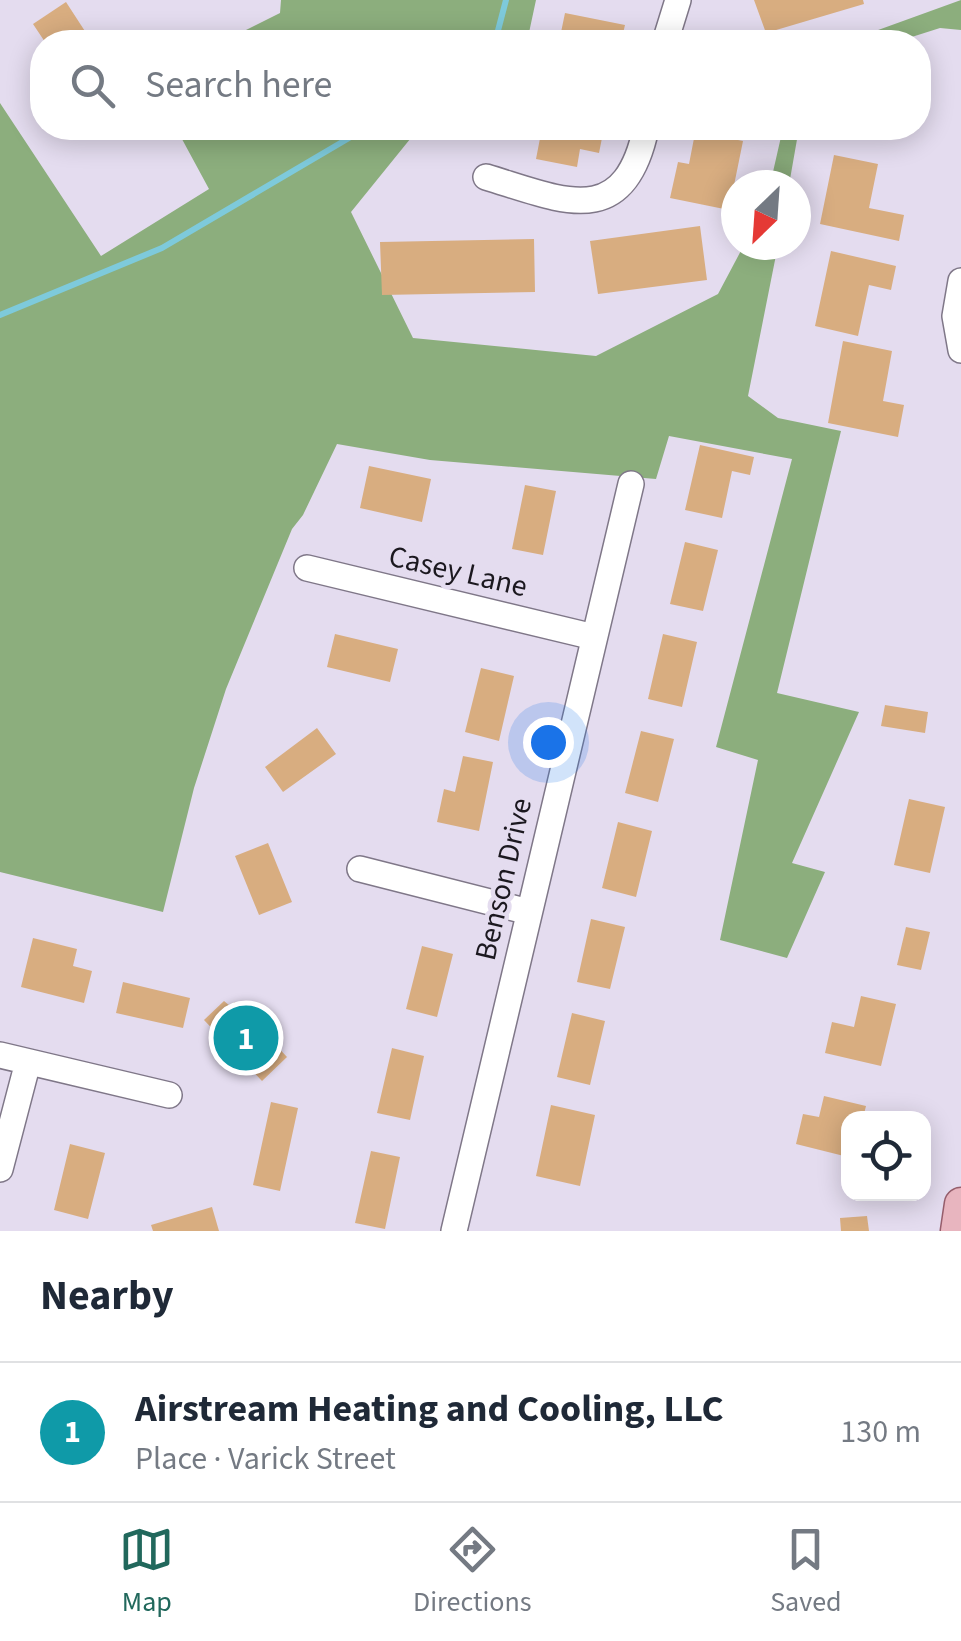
<!DOCTYPE html>
<meta charset="utf-8">
<style>
:root{--surface:#fff;--page:#f6f6f7;--text:#1f2937;--muted:#747a83;--line:#e0e1e3;--accent:#21685c}
body{margin:0;font-family:"Source Sans 3",sans-serif;background:var(--page);color:var(--text)}
.controls{position:absolute;right:30px;bottom:30px;display:grid;overflow:hidden;border-radius:20px;box-shadow:0 5px 25px #0003}
.controls button{width:90px;height:90px;display:grid;place-items:center;padding:0;border:0;border-bottom:2px solid var(--line);background:var(--surface);color:var(--text);font:50px sans-serif}
.compass{position:absolute;left:721px;top:170px;width:90px;height:90px;border-radius:50%;background:var(--surface);box-shadow:0 5px 25px #0003;rotate:205deg}
.you{position:absolute;left:548px;top:742px;width:35px;height:35px;margin:-25px;border:8px solid #fff;border-radius:50%;background:#1a73e8;box-shadow:0 0 0 15px #1a73e833}
.badge{display:grid;place-items:center;width:65px;height:65px;border-radius:50%;background:var(--accent);color:#fff;font-size:32px;font-weight:700}
.pin{position:absolute;translate:-50% -50%;border:5px solid #fff;box-shadow:0 2px 10px #0006}
.list{margin:0;padding:0;list-style:none}
h2{display:flex;justify-content:space-between;align-items:center;height:130px;margin:0;padding:0 40px;font-size:42px}
h2 small{font-size:32px;font-weight:400;color:var(--muted)}
.list li{display:grid;grid-template-columns:65px 1fr auto;gap:30px;align-items:center;box-sizing:border-box;height:140px;padding:0 40px;border-top:2px solid var(--line)}
.list b{display:block;font-size:38px;white-space:nowrap}
.list p{margin:0;font-size:32px;white-space:nowrap;color:var(--muted)}
.list em{font-size:32px;font-style:normal;color:var(--muted)}
.icon{flex:none;width:55px;height:55px;fill:none;stroke:currentColor;stroke-width:2;stroke-linecap:round;stroke-linejoin:round}
.map{position:relative;flex:none;width:961px;height:1231px;overflow:hidden}
.search{position:absolute;background:var(--surface);box-shadow:0 5px 25px #0003;left:30px;right:30px;top:30px;height:110px;display:flex;align-items:center;gap:25px;box-sizing:border-box;padding:0 35px;border-radius:40px;color:var(--muted);font-size:38px}
.sheet{height:270px;background:var(--surface)}
nav{display:flex;justify-content:space-around;align-items:center;box-sizing:border-box;height:140px;border-top:2px solid var(--line);background:var(--surface);font-size:28px;color:var(--muted)}
nav a{display:grid;justify-items:center;gap:5px}
nav .on{color:var(--accent)}
.map>svg:first-child{display:block}
</style>
<div class="map">
<svg width="961" height="1231" viewBox="0 0 961 1231">
<rect width="100%" height="100%" fill="#e4dcef"/>
<path fill="#8cae7d" d="M 281,0 L 536,0 L 527,42 L 222,42 L 280,13 Z
M 961,0 L 961,30 L 940,28 L 896,42 L 845,42 Z
M 0,103 L 101,256 L 209,189 L 176,128 L 419,128 L 351,212 L 413,338 L 596,356 L 718,294 L 744,245 L 778,245 L 748,396 L 778,418 L 841,431 L 777,693 L 859,712 L 792,863 L 825,872 L 787,958 L 720,940 L 758,760 L 716,747 L 792,459 L 669,436 L 656,479 L 430,460 L 337,444 L 303,515 L 292,529 L 226,689 L 194,788 L 163,912 L 0,872 Z
M 783,128 L 799,128 L 789,185 L 770,185 Z"/>
<g fill="none" stroke-linecap="round" stroke-linejoin="round">
<path stroke="#7ecadb" stroke-width="6" d="M 495,42 L 506,0
M 0,315 L 162,248 L 366,128"/>
</g>
<path fill="#d8ad80" d="M 754,0 L 863,0 L 864,4 L 766,33 Z
M 66,2 L 92,42 L 45,42 L 33,24 Z
M 565,13 L 625,25 L 621,42 L 559,42 Z
M 542,128 L 604,128 L 599,153 L 580,149 L 577,167 L 536,159 Z
M 696,128 L 741,128 L 738,140 L 743,141 L 729,210 L 670,198 L 678,162 L 689,164 Z
M 834,155 L 878,164 L 869,208 L 904,215 L 899,241 L 820,224 Z
M 700,226 L 707,280 L 598,294 L 590,241 Z
M 534,239 L 535,292 L 382,295 L 380,242 Z
M 831,251 L 896,266 L 891,290 L 869,285 L 858,336 L 815,326 Z
M 843,341 L 892,351 L 883,401 L 904,405 L 898,437 L 828,423 Z
M 700,445 L 754,457 L 750,475 L 732,471 L 722,518 L 685,510 Z
M 369,466 L 431,479 L 422,522 L 360,508 Z
M 525,485 L 556,491 L 543,555 L 512,549 Z
M 685,542 L 718,550 L 703,611 L 670,604 Z
M 335,634 L 398,649 L 390,682 L 327,667 Z
M 663,634 L 697,642 L 682,707 L 648,699 Z
M 481,668 L 514,676 L 499,741 L 465,732 Z
M 885,705 L 928,712 L 925,733 L 881,726 Z
M 317,728 L 336,754 L 283,792 L 265,767 Z
M 641,731 L 674,739 L 658,802 L 625,793 Z
M 463,756 L 493,762 L 479,831 L 437,822 L 444,789 L 455,792 Z
M 909,799 L 945,807 L 930,873 L 894,865 Z
M 618,822 L 652,831 L 636,897 L 602,888 Z
M 268,843 L 292,902 L 259,915 L 235,856 Z
M 591,919 L 625,927 L 610,989 L 577,982 Z
M 906,927 L 930,932 L 921,970 L 897,965 Z
M 33,938 L 77,949 L 73,966 L 92,971 L 84,1003 L 21,987 Z
M 422,946 L 453,954 L 437,1017 L 406,1009 Z
M 123,982 L 190,998 L 183,1028 L 116,1013 Z
M 861,996 L 896,1004 L 881,1066 L 825,1053 L 832,1022 L 854,1027 Z
M 224,1001 L 230,1006 L 235,1002 L 287,1057 L 262,1081 L 204,1020 Z
M 572,1013 L 605,1021 L 590,1085 L 557,1077 Z
M 392,1048 L 424,1056 L 410,1120 L 377,1113 Z
M 824,1096 L 866,1106 L 863,1118 L 848,1118 L 848,1157 L 796,1144 L 803,1114 L 819,1117 Z
M 271,1102 L 298,1108 L 280,1191 L 253,1185 Z
M 551,1105 L 595,1115 L 580,1186 L 536,1176 Z
M 70,1144 L 105,1153 L 88,1219 L 54,1210 Z
M 371,1151 L 400,1157 L 385,1229 L 355,1223 Z
M 212,1207 L 219,1231 L 153,1231 L 151,1225 Z
M 867,1216 L 869,1231 L 841,1231 L 840,1218 Z"/>
<g fill="none" stroke-linecap="round" stroke-linejoin="round">
<defs>
<path id="minor" d="M 665,42 L 678,0
M 486,177 C 562,200 624,232 646,128
M 961,281 L 955,316 L 961,350
M 307,568 L 594,637
M 360,869 L 529,912
M 0,1055 L 169,1095
M 0,1169 L 28,1062
M 454,1231 L 631,484"/>
<path id="major" d="M 957,1231 L 961,1204"/>
</defs>
<use href="#minor" stroke="#7f7788" stroke-width="28"/>
<use href="#major" stroke="#965e6c" stroke-width="35"/>
<use href="#minor" stroke="#fff" stroke-width="25"/>
<use href="#major" stroke="#e8b5bf" stroke-width="32"/>
</g>
<g text-anchor="middle" stroke-width="9" stroke-linejoin="round" paint-order="stroke">
<g font-size="30" fill="#1b181f" stroke="#e4dcef">
<text transform="translate(458 571) rotate(13)" y="10">Casey Lane</text>
<text transform="translate(503 879) rotate(-77)" y="10">Benson Drive</text>
</g>
</g>
</svg>
<div class="controls">
<button><svg class="icon" aria-label="locate" viewBox="0 0 24 24"><circle cx="12" cy="12" r="6"/><path d="M12 2v4M12 18v4M2 12h4M18 12h4"/></svg></button>
</div>
<svg class="compass" viewBox="-18 -18 36 36"><path d="M0-13l5 13h-10z" fill="#e53935"/><path d="M0 13l5-13h-10z" fill="#747a83"/></svg>
<div class="you"></div>
<div class="pin badge" style="left:246px;top:1038px;background:#0f9aa8">1</div>
<div class="search"><svg class="icon" aria-label="search" viewBox="0 0 24 24"><circle cx="10" cy="10" r="6"/><path d="M15 15l6 6"/></svg>Search here</div>
</div>
<section class="sheet">
<h2>Nearby<small></small></h2>
<ul class="list">
<li><span class="badge" style="background:#0f9aa8">1</span><div><b>Airstream Heating and Cooling, LLC</b><p>Place · Varick Street</p></div><em>130 m</em></li>
</ul>
</section>
<nav>
<a class="on"><svg class="icon" aria-label="map" viewBox="0 0 24 24"><path d="M3 6l6-2 6 2 6-2v14l-6 2-6-2-6 2zM9 4v14M15 6v14"/></svg>Map</a>
<a><svg class="icon" aria-label="directions" viewBox="0 0 24 24"><path d="M12 3l9 9-9 9-9-9zM9 14v-3h6M13 9l2 2-2 2"/></svg>Directions</a>
<a><svg class="icon" aria-label="saved" viewBox="0 0 24 24"><path d="M7 4h10v16l-5-4-5 4z"/></svg>Saved</a>
</nav>
